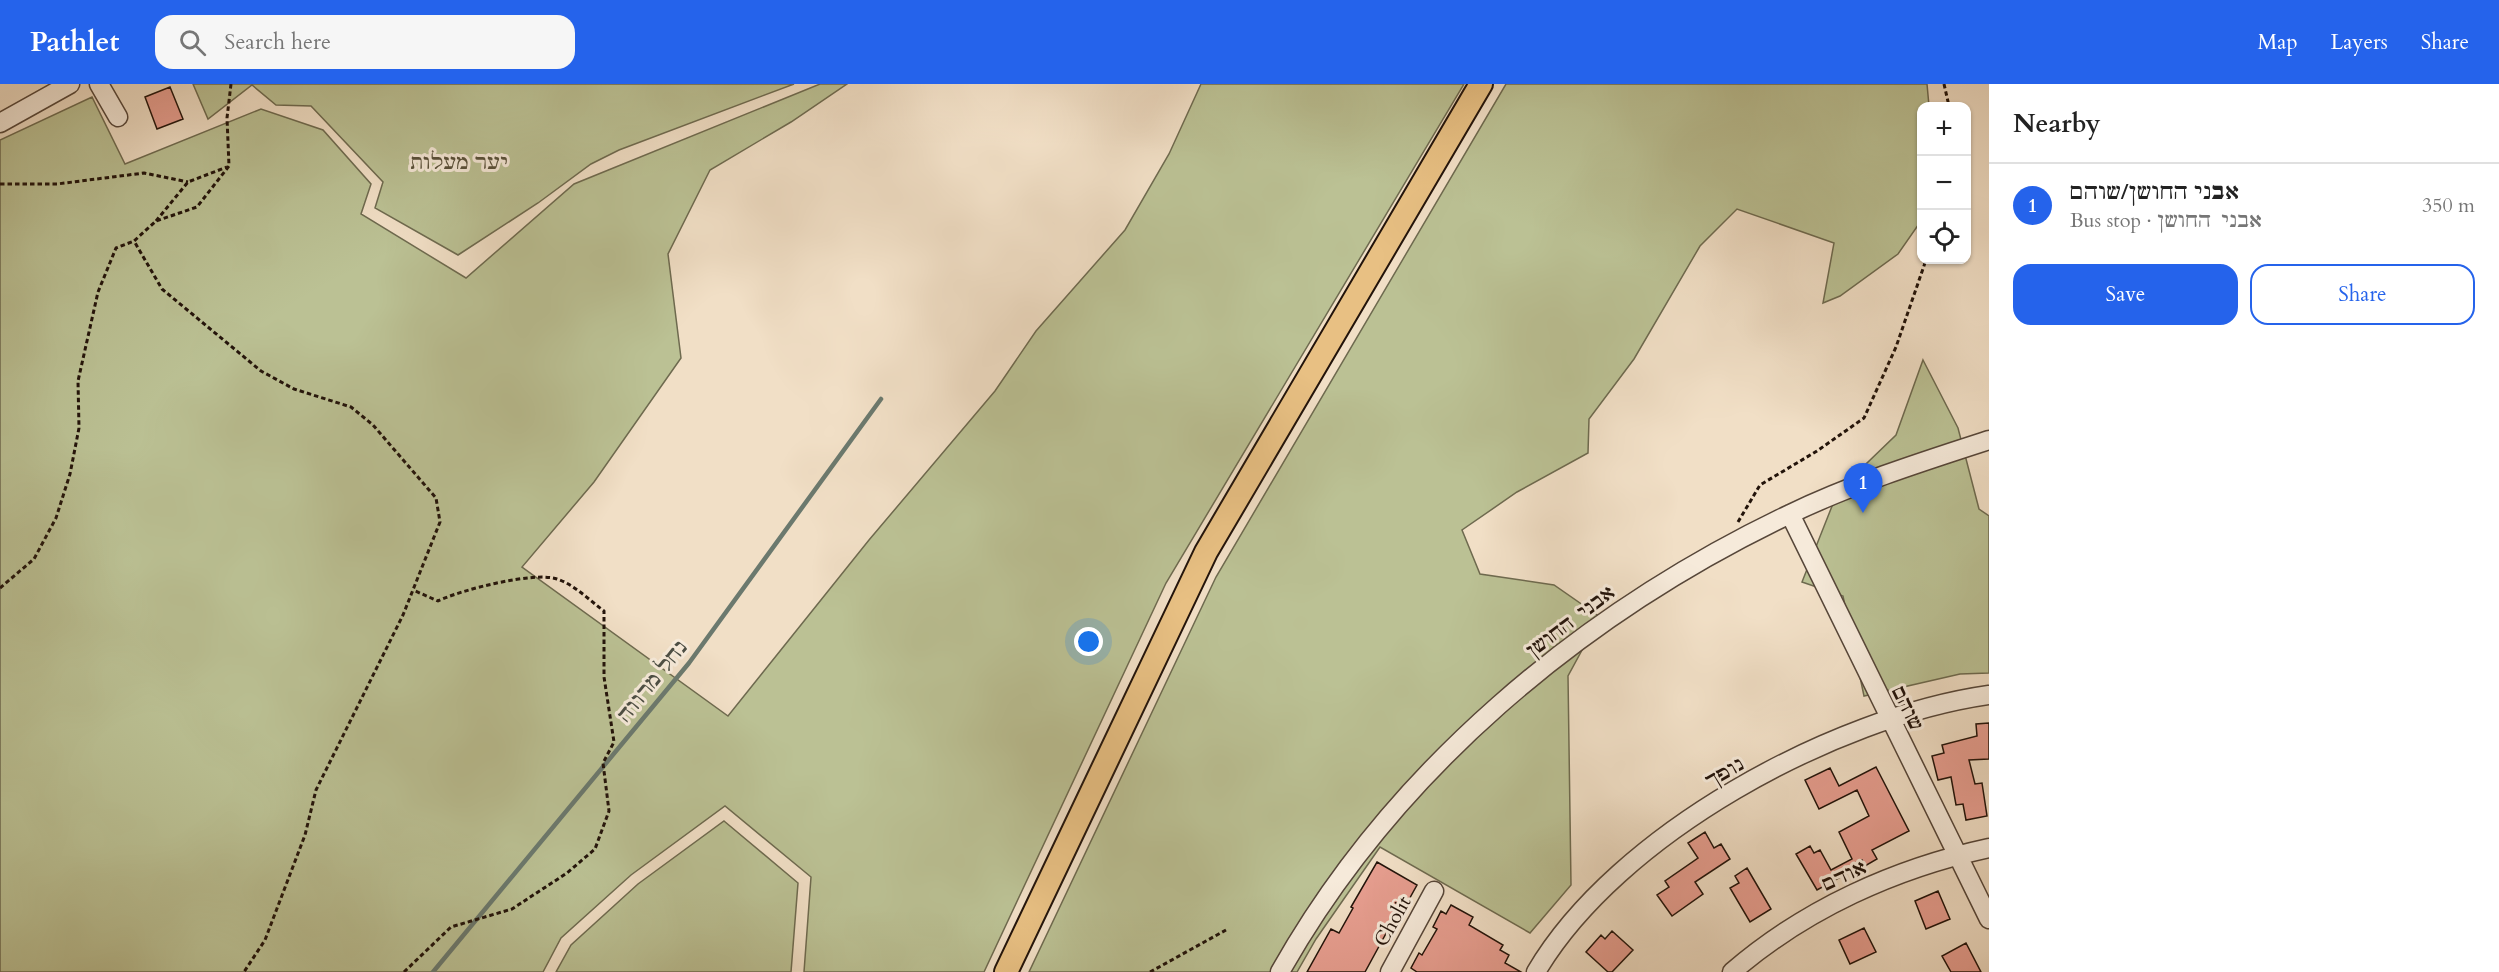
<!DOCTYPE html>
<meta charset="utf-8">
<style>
:root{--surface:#fff;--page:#f6f6f6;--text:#222;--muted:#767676;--line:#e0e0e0;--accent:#2563eb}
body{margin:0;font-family:Cardo,"Frank Ruhl Libre",serif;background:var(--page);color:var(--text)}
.controls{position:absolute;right:18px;top:18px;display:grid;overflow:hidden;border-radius:12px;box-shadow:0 2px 4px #0004}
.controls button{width:54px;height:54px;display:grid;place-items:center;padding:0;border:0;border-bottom:2px solid var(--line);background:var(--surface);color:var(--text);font:30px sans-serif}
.you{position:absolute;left:1089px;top:558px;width:21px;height:21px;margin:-15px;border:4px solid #fff;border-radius:50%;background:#1a73e8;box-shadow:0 0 0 9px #1a73e833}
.badge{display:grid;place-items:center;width:39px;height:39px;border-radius:50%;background:var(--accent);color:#fff;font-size:20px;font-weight:700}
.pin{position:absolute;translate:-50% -50px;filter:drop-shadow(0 2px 3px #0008)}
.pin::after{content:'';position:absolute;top:32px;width:21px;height:18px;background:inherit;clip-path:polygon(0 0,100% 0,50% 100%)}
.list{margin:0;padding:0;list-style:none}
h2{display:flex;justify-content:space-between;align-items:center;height:78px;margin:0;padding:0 24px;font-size:26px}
h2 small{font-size:20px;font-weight:400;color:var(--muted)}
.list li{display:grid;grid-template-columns:39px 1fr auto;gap:18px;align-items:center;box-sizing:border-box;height:84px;padding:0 24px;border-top:2px solid var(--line)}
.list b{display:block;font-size:22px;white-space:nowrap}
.list p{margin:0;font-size:20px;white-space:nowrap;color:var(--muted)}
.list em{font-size:20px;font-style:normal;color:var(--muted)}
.actions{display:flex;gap:12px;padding:18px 24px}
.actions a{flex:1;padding:14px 0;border:2px solid var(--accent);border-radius:18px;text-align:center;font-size:21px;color:var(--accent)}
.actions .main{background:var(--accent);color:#fff}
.icon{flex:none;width:33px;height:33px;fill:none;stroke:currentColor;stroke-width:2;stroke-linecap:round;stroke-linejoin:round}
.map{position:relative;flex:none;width:1989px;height:888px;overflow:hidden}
header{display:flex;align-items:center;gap:36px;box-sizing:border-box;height:84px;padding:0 30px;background:var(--accent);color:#fff}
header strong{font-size:28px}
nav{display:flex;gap:33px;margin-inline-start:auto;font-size:21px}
.search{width:420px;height:54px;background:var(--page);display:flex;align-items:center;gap:15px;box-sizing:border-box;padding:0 21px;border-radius:18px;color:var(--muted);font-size:22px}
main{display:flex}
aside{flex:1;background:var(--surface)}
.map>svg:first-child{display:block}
</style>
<header>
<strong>Pathlet</strong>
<div class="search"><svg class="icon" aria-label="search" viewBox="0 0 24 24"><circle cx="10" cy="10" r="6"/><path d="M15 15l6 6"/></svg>Search here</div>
<nav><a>Map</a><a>Layers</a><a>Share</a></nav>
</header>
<main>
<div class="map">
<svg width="1989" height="888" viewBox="0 0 1989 888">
<rect width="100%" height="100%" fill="#f1dfc6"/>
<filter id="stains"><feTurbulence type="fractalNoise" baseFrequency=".00333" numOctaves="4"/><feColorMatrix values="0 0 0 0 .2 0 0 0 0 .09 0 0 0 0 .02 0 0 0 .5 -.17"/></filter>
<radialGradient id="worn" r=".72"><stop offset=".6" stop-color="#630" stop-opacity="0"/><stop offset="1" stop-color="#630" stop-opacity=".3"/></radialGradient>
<path fill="#bbc194" stroke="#6e6a4f" stroke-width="1.5" d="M 193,0 L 794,0 L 619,66 L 591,80 L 538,119 L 458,171 L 375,124 L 383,98 L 311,22 L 276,21 L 252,1 L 208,35 Z
M 820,0 L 847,0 L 791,38 L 710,86 L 668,170 L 681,274 L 594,398 L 522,483 L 728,632 L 869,456 L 995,307 L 1036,247 L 1125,146 L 1169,70 L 1201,0 L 1464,0 L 1166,499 L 984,888 L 804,888 L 811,793 L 725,722 L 631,791 L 561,854 L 543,888 L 0,888 L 0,56 L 92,13 L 125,80 L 261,25 L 323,46 L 371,100 L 361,130 L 466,194 L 574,100 Z
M 1506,0 L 1927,0 L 1929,22 L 1922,22 L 1921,137 L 1898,170 L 1840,212 L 1823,219 L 1834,159 L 1737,125 L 1700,162 L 1634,275 L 1589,335 L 1588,369 L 1517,408 L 1462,446 L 1480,490 L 1554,501 L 1600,533 L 1568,592 L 1571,801 L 1530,849 L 1380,763 L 1316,855 L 1297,888 L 1029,888 L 1216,493 Z
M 1923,276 L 1958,344 L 1979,425 L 1989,432 L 1989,589 L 1960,590 L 1864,612 L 1843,512 L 1802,498 L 1838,407 L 1896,351 Z
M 724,737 L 798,799 L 791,888 L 556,888 L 571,861 L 638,800 Z"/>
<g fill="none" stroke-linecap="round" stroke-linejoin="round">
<path stroke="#6b796e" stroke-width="4.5" d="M 433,888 L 689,579 L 881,315"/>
</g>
<path fill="#e79e90" stroke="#22130a" stroke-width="1.5" d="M 170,3 L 183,35 L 157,45 L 145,13 Z
M 1989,639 L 1989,675 L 1969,676 L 1975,700 L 1982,699 L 1987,732 L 1966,736 L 1963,720 L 1956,721 L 1951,693 L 1938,696 L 1932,672 L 1944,669 L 1942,661 L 1977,652 L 1976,640 Z
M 1876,683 L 1909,747 L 1872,766 L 1877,775 L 1865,782 L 1862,776 L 1855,779 L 1857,784 L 1817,806 L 1796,770 L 1810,762 L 1814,769 L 1820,766 L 1831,786 L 1852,775 L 1839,748 L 1869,732 L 1857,706 L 1819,725 L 1805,696 L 1830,684 L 1839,702 Z
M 1705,748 L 1714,764 L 1721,760 L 1730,775 L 1695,798 L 1703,810 L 1672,832 L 1657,811 L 1669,803 L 1665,797 L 1698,774 L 1688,759 Z
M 1377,778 L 1417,801 L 1392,846 L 1389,844 L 1365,888 L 1307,888 L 1331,845 L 1339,849 L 1353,824 L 1351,823 Z
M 1747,784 L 1771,825 L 1750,838 L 1730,804 L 1739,799 L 1735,792 Z
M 1938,807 L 1950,835 L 1926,845 L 1915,817 Z
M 1451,821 L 1473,833 L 1469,841 L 1503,861 L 1500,866 L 1509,871 L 1505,879 L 1521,888 L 1417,888 L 1411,884 L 1419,869 L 1422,871 L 1437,845 L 1433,843 L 1441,827 L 1446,830 Z
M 1864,844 L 1876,868 L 1850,880 L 1839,856 Z
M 1612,847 L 1633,866 L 1612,888 L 1608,888 L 1586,868 L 1601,851 L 1605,855 Z
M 1966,859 L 1981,888 L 1951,888 L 1942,872 Z"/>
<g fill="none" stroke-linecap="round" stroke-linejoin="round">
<defs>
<path id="minor" d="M 99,0 L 118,33
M 0,39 L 70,0
M 1790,430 L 1989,835
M 1280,888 C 1393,687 1581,530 1788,431 C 1852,400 1921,378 1989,356
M 1390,888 L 1434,807
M 1536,888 C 1617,750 1834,633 1989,611
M 1732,888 C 1805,825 1896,784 1989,764"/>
<path id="major" d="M 1006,888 L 1206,468 L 1481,0"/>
</defs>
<use href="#minor" stroke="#564639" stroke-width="21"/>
<use href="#major" stroke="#22130a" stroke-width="26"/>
<path stroke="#22130a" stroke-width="3" stroke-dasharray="4.5 3" stroke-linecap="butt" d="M 231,0 L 227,34 L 229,82 L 197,123 L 156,137 L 134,157 L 162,205 L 261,287 L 294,305 L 351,323 L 373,341 L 436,414 L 440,438 L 403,531 L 316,706 L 305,751 L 265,856 L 244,888
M 1944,0 L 1949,22
M 0,100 L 57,100 L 144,89 L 188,98
M 156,137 L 188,98 L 227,83
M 1738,438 L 1760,401 L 1817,367 L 1864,334 L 1896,263 L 1926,176
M 0,504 L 34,475 L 56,434 L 70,390 L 79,344 L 78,297 L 98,208 L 116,164 L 134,157
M 404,888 L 451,843 L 512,825 L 567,789 L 595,765 L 609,727 L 603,679 L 614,658 L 604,593 L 604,527 C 589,516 575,501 557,495 C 535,487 460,506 438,517 L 413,506
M 1150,888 L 1226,846"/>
<use href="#minor" stroke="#f6eada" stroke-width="18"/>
<use href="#major" stroke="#e8c083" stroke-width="22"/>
</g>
<g text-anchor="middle" stroke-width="6" stroke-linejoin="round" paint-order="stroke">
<g font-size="20" font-style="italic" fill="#58503a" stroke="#f6eada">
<text x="459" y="85">יער מעלות</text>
</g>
<g font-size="20" fill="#22130a" stroke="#f6eada">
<text transform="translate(1570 537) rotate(-37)" y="7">אבני החושן</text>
<text transform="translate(1908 624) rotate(64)" y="7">שוהם</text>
<text transform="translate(1724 688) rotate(-30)" y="7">נופך</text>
<text transform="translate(1844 791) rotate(-25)" y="7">אודם</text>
<text transform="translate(1392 837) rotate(-61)" y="7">Cholit</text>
</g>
<g font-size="21" font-style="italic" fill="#4c4e44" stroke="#f6eada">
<text transform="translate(652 597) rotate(-51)" y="7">נחל מרווה</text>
</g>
</g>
<rect width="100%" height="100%" filter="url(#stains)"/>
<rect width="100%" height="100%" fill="url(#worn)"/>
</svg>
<div class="controls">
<button>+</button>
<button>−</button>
<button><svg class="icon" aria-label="locate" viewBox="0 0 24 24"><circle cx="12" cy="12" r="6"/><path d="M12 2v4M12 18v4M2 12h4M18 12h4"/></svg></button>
</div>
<div class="you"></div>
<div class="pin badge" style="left:1863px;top:429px">1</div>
</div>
<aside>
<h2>Nearby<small></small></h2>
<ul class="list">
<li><span class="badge">1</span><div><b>אבני החושן/שוהם</b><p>Bus stop · אבני החושן</p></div><em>350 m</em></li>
</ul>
<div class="actions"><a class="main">Save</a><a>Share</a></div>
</aside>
</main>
